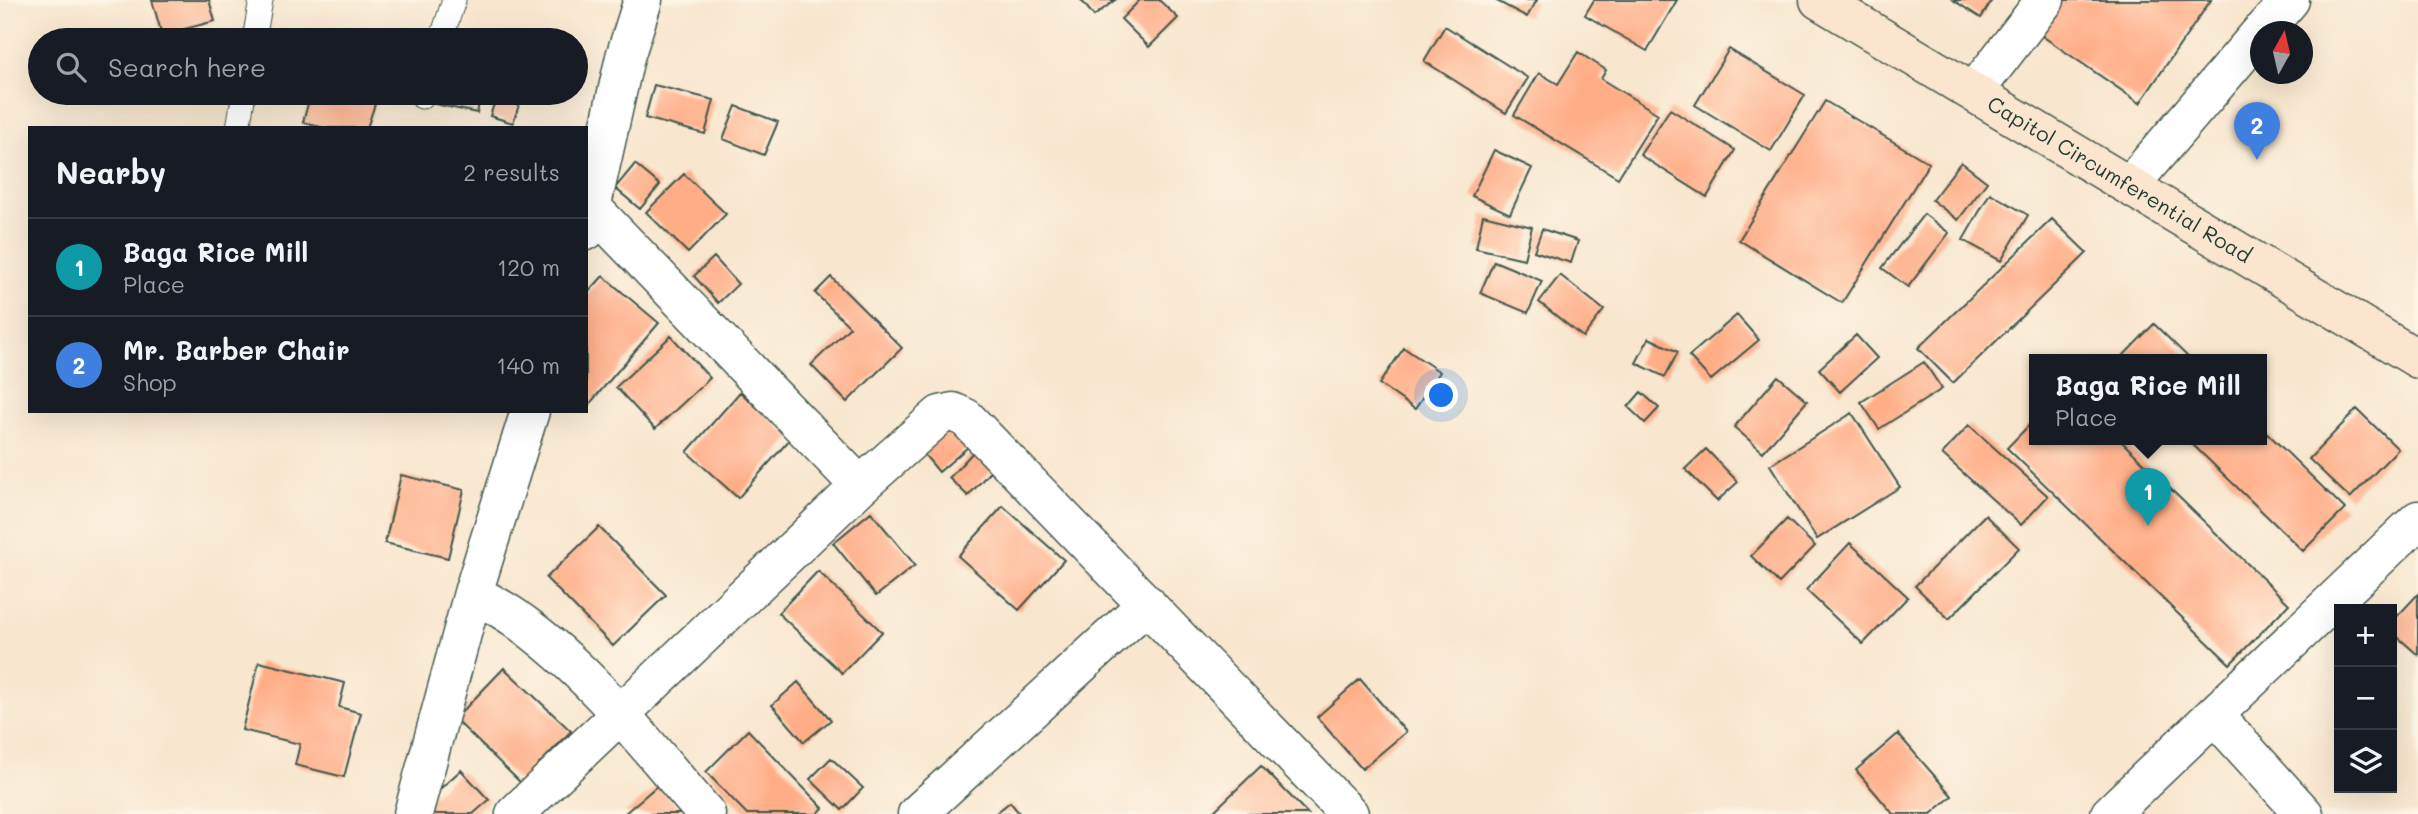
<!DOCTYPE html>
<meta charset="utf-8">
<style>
:root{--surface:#171b24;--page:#20242c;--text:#f1f3f6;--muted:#9ea1a6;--line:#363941;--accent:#d690ce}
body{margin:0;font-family:Mali,sans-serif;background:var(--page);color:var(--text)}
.controls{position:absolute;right:21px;bottom:21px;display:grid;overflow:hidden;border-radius:0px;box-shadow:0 7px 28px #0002}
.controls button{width:63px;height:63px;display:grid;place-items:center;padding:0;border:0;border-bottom:2px solid var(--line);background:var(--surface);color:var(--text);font:35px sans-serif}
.compass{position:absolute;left:2250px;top:21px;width:63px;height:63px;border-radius:50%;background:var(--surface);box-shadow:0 7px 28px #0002;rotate:8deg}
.you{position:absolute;left:1442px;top:396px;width:24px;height:24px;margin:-18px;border:5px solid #fff;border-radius:50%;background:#1a73e8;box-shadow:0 0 0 10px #1a73e833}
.badge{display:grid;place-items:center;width:46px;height:46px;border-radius:50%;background:var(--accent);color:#fff;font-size:23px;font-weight:700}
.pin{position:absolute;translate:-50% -58px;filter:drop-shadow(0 2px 4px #0008)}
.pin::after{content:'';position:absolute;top:37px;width:24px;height:21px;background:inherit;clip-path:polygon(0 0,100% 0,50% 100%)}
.popup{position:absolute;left:2029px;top:354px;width:238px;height:91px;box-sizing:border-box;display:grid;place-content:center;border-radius:0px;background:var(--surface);filter:drop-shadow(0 2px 5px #0005);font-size:23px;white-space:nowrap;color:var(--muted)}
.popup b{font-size:26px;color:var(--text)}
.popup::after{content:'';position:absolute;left:50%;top:100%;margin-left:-14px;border:14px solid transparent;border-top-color:var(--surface)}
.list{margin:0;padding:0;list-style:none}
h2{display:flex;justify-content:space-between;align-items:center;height:91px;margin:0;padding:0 28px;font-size:30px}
h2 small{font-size:23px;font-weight:400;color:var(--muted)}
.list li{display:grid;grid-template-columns:46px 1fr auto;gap:21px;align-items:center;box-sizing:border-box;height:98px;padding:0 28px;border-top:2px solid var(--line)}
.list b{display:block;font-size:26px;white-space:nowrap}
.list p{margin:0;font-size:23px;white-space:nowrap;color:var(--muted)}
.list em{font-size:23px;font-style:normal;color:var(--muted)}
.icon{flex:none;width:38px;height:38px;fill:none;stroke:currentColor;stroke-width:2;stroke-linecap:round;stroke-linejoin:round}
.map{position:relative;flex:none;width:2418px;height:814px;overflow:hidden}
.search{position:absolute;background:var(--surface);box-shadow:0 7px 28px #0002;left:28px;top:28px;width:560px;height:77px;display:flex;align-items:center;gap:18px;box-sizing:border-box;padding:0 24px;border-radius:38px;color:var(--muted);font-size:26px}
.panel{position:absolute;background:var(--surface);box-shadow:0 7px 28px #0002;left:28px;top:126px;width:560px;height:287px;border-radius:0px}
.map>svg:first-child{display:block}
</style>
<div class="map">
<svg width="2418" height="814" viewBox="0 0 2418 814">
<rect width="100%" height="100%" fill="#fcf5e5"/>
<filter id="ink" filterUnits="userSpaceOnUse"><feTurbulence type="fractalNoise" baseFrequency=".0143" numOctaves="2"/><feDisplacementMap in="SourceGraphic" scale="14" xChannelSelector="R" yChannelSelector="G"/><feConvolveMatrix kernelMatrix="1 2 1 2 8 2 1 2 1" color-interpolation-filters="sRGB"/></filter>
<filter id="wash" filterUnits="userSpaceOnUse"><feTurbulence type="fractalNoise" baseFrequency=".00686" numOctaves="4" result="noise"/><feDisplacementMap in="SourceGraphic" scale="28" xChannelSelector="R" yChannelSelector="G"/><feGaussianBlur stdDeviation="1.57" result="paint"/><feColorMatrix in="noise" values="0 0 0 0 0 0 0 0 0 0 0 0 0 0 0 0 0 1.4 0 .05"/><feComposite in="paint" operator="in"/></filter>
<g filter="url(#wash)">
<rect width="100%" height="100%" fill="#f8e6ce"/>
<g id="blocks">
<path fill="#ffad87" d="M 152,0 L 209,0 L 215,21 L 162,35 Z
M 1081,0 L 1115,0 L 1094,16 Z
M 1140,0 L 1159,0 L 1178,18 L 1149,47 L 1121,19 Z
M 1495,0 L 1537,0 L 1527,17 Z
M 1594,0 L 1677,0 L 1647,51 L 1585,15 Z
M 1953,0 L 1992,0 L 1981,18 Z
M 2057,0 L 2211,0 L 2140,103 L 2035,31 Z
M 1445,26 L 1528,78 L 1506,113 L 1424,61 Z
M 1729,49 L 1805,95 L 1771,151 L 1695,105 Z
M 1578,52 L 1606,70 L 1601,79 L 1658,114 L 1618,178 L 1514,115 L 1539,73 L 1558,84 Z
M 654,85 L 714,100 L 705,134 L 645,118 Z
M 311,93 L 360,93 L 377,98 L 367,128 L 324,128 L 303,122 Z
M 438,93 L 481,93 L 477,113 L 435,104 Z
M 496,98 L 519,105 L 513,123 L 490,116 Z
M 1825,101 L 1929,163 L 1842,303 L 1739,240 Z
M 736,106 L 778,122 L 764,155 L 723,139 Z
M 1670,109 L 1735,150 L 1707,197 L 1640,155 Z
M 1494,150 L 1532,168 L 1510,214 L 1472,196 Z
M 1961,162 L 1987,182 L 1958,220 L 1932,200 Z
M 635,164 L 660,185 L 640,209 L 615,188 Z
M 684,174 L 726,214 L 688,253 L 646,212 Z
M 1990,193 L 2028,215 L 2001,261 L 1963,240 Z
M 1924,214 L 1949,233 L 1908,287 L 1882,268 Z
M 1483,215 L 1532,227 L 1524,259 L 1476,248 Z
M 2052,219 L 2087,253 L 1953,383 L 1918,348 Z
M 1542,229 L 1578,241 L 1571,263 L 1534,251 Z
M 714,257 L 738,284 L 718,303 L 694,276 Z
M 1494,261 L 1542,281 L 1528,313 L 1480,293 Z
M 1560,275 L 1604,310 L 1583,337 L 1539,302 Z
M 603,276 L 659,323 L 586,408 L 586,295 Z
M 831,277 L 902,348 L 847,402 L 811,365 L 850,327 L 815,293 Z
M 1737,315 L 1759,340 L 1711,380 L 1689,356 Z
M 2154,324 L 2191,360 L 2119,360 Z
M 1856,335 L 1877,358 L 1840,392 L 1819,369 Z
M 671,336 L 710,378 L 655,429 L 616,387 Z
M 1649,338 L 1678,352 L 1665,377 L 1636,363 Z
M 1404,348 L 1440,372 L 1415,409 L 1379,384 Z
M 1924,362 L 1942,389 L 1879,429 L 1861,402 Z
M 1778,376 L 1807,401 L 1763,452 L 1734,427 Z
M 740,392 L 791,438 L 738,498 L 687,452 Z
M 1641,392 L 1659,408 L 1645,423 L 1628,407 Z
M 2357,409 L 2398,449 L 2350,498 L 2309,459 Z
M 1852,413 L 1900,487 L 1817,539 L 1770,465 Z
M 2034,420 L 2034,440 L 2120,440 L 2289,604 L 2230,664 L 2007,448 Z
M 947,422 L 968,447 L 939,472 L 918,447 Z
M 1969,425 L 2048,496 L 2021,525 L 1942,454 Z
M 2262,428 L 2345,509 L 2303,551 L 2188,440 L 2262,440 Z
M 977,448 L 996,465 L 968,496 L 949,478 Z
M 1706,449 L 1738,482 L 1717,501 L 1685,469 Z
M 401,475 L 464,490 L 448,558 L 385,543 Z
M 1003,506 L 1064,560 L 1019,610 L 958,556 Z
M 871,512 L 915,565 L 876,596 L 833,543 Z
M 1985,515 L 2019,548 L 1949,619 L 1915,586 Z
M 1787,519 L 1815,546 L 1779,583 L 1751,556 Z
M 599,527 L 666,595 L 613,646 L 546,578 Z
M 1850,543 L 1908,597 L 1863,644 L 1806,590 Z
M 818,571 L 882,632 L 842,673 L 778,613 Z
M 2418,594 L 2418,655 L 2392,632 L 2392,622 Z
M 259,662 L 345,683 L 339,707 L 361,713 L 344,777 L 295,765 L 300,744 L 242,730 Z
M 504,668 L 571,731 L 521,783 L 455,719 Z
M 1360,679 L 1406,732 L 1362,769 L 1317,717 Z
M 798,682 L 831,720 L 804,742 L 772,705 Z
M 748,730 L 823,808 L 817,814 L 747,814 L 706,772 Z
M 1898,734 L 1952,796 L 1931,814 L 1893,814 L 1856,770 Z
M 831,758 L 863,788 L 842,810 L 810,779 Z
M 1261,766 L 1308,814 L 1211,814 Z
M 461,770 L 489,800 L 473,814 L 428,814 L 421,806 Z
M 658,785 L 683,814 L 624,814 Z
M 1010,802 L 1020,814 L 995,814 Z"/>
</g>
</g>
<g filter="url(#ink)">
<use href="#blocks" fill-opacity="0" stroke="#40564b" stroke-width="2"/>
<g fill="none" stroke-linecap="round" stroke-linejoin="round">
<defs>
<path id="service" d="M 254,40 L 261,0
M 441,40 L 454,0
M 422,97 L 423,93
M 238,128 L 244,93"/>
<path id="minor" d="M 2262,32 L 2290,0
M 1974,92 L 2045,0
M 2131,184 L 2260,33
M 593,209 L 860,486
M 586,231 L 625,57 L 643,0
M 473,593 C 488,602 505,610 519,621 C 592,673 648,747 706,814
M 2214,715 L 2304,814
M 413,814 L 473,593 L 530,411
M 515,814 L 860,486 L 940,415 L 953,412 L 966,418 L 1349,814
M 917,814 L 1147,604"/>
<path id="tertiary" d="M 2110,814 L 2418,520"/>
<g id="secondary">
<path id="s1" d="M 1819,0 L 2418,359"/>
</g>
</defs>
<use href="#service" stroke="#40564b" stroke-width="25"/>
<use href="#minor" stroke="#40564b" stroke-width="41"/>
<use href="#tertiary" stroke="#40564b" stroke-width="41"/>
<use href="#secondary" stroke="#40564b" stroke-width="41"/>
<use href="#service" stroke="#fff" stroke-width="23"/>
<use href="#minor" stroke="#fff" stroke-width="38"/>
<use href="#tertiary" stroke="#fff" stroke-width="38"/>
<use href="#secondary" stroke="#fbe5cf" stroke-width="38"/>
</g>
</g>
<g text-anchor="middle" stroke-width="5" stroke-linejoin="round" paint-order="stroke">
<g font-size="21" fill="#1f3d34" stroke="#fcf5e5">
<text dy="7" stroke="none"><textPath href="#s1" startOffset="350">Capitol Circumferential Road</textPath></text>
</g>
</g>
</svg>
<div class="controls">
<button>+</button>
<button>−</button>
<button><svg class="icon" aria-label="layers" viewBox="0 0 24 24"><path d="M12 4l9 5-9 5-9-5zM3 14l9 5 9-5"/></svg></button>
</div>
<svg class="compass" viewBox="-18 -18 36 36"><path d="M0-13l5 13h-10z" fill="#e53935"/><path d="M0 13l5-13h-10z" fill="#9ea1a6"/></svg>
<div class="you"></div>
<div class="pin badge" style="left:2148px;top:526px;background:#0f9aa8">1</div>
<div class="popup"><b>Baga Rice Mill</b>Place</div>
<div class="pin badge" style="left:2257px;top:160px;background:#3f7fe0">2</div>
<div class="search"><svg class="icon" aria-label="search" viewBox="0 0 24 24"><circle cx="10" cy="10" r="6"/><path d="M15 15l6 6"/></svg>Search here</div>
<section class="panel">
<h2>Nearby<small>2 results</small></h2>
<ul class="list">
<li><span class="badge" style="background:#0f9aa8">1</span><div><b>Baga Rice Mill</b><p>Place</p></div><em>120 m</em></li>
<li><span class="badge" style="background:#3f7fe0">2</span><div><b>Mr. Barber Chair</b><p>Shop</p></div><em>140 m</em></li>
</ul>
</section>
</div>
